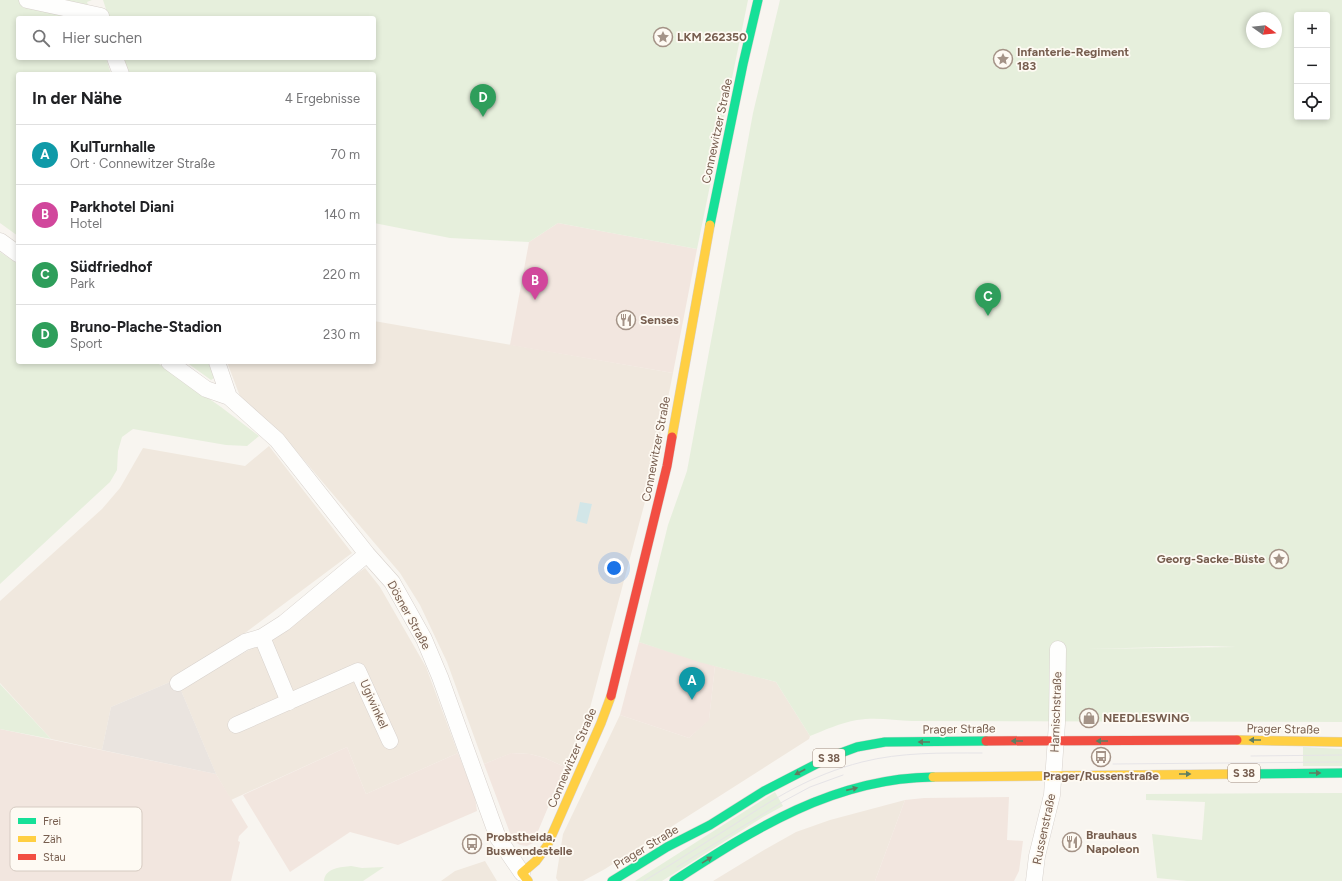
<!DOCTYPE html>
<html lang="de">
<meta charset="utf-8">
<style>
:root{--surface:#fff;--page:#f6f6f6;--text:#202124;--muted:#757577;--line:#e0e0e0;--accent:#7c3aed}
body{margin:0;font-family:Figtree,sans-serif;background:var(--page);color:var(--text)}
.controls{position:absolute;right:12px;top:12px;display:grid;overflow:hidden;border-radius:4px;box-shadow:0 2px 6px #0003}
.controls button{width:36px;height:36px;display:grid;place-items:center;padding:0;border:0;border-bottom:1px solid var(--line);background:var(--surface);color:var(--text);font:20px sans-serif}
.compass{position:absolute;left:1246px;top:12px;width:36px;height:36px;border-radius:50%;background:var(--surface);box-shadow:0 2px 6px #0003;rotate:105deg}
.you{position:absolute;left:614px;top:568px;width:14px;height:14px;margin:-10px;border:3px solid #fff;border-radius:50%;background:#1a73e8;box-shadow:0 0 0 6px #1a73e833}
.badge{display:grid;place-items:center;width:26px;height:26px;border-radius:50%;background:var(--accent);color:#fff;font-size:13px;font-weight:700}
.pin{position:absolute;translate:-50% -33px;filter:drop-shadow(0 1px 2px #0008)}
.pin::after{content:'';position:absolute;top:21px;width:14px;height:12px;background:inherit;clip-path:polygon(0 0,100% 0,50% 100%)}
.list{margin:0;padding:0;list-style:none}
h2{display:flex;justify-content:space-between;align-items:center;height:52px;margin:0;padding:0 16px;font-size:17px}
h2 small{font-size:13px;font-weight:400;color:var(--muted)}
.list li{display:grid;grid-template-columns:26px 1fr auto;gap:12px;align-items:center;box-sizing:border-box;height:60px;padding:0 16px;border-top:1px solid var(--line)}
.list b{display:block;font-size:15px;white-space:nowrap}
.list p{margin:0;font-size:13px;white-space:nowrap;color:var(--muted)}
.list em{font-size:13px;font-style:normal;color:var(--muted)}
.icon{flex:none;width:22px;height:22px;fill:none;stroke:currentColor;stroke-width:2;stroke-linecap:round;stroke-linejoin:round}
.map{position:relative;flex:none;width:1342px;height:881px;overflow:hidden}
.search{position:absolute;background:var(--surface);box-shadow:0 2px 6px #0003;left:16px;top:16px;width:360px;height:44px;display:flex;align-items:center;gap:10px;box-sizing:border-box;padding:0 14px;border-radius:4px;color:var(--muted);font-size:15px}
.panel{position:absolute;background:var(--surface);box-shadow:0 2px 6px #0003;left:16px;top:72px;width:360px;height:292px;border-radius:4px}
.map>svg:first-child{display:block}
</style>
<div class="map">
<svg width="1342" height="881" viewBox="0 0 1342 881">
<rect width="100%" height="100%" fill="#f8f5f0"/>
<path fill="#f0e8de" d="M 374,321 L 673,373 L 654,468 L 590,708 L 565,767 L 545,758 L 530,754 L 512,753 L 484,764 L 447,662 L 420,605 L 400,573 L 286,439 L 241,399 L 227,362 L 374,362 Z
M 269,446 L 352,553 L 237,639 L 176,678 L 170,682 L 111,707 L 102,750 L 51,739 L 0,683 L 0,601 L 102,509 L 120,488 L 143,448 L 245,466 Z
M 365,568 L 380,587 L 426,667 L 458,753 L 366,794 L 347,747 L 231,800 L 216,774 L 180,688 L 249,650 Z
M 715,666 L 776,682 L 810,736 L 809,739 L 605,869 L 583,881 L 558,881 L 556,878 L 563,834 L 620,715 L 689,738 L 709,719 Z
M 905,800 L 875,881 L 713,881 L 764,850 L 796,832 L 830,820 Z
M 485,861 L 497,881 L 441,881 L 455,871 Z"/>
<path fill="#f2e6df" d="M 558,223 L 697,249 L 673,373 L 510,345 L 529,242 Z
M 639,642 L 715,666 L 709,720 L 689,738 L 620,715 Z
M 0,729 L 216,774 L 248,827 L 239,836 L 238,841 L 240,842 L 231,881 L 0,881 Z
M 347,747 L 366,794 L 458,753 L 475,797 L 477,811 L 398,845 L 350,832 L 290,872 L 243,795 Z
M 511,753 L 530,754 L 545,758 L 565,767 L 533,843 L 527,846 L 520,845 L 513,841 L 484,764 Z
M 1009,797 L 1007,840 L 1023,841 L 1019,871 L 1014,881 L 875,881 L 905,800 L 924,798 Z"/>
<path fill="#eae4df" d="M 176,678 L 180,688 L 216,774 L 102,750 L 111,707 L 170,682 Z"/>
<path fill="#e6efdc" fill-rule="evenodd" d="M 0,0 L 92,0 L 87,2 L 92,18 L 18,18 L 18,58 L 106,58 L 111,74 L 18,74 L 18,236 L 0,223 Z
M 103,0 L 748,0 L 697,249 L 558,223 L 529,242 L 450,238 L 374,223 L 374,74 L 128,74 L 123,58 L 374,58 L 374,18 L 109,18 Z
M 780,0 L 1342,0 L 1342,722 L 912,721 C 894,720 875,717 857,720 C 840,723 825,730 810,736 L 776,682 L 699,662 L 639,642 L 668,525 L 687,471 L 753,113 ZM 1297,15 L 1327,15 L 1327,117 L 1297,117 ZM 1252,18 L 1276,18 L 1276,42 L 1252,42 ZM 1208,646 L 1236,647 L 1084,649 L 1085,649 Z
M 0,252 L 18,264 L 18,362 L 156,362 L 221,407 L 259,436 L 247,446 L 226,445 L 133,429 L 122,437 L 118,451 L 117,470 L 110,482 L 0,584 Z
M 186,362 L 209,362 L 214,378 L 211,380 Z
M 0,684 L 51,739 L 0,729 Z
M 1303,747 L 1342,749 L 1342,766 L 1303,766 Z
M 775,792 L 783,806 L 763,817 L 662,881 L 635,881 Z
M 1342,793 L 1342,881 L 1187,881 L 1157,878 L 1152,834 L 1202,840 L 1205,802 L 1146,800 L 1146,794 Z
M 351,866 L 362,868 L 384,867 L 363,881 L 324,881 C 325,868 341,867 351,866 Z"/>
<path fill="#d2e6e8" d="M 580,502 L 592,504 L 587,524 L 576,521 Z"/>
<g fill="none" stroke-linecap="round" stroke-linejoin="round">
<defs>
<path id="street" d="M 27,0 L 101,16
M 115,58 L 121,74
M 0,241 L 18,254
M 169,362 L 206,389 L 229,397 L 277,440 L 367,554 L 392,582 L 424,639 L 440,677 L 498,838 L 522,873
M 217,362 L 229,397
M 262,637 L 289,702
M 178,683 L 245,642 L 262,637 L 284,623 L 367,554
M 236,725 L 358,671 L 390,741
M 1034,881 L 1037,856 L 1052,795 L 1057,723 L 1058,649"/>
<path id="fast" d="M 710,225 L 743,64 L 758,0
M 1239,774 L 1342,773
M 612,881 L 667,847 L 710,825 L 764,791 L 830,757 L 857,747 L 885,742 L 986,741
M 674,881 C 754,829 834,778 933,777"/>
<path id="slow" d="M 672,437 L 710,225
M 1237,740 L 1342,742
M 933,777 L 1239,774
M 528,881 L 522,873 L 536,861 L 547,846 L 601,723 L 611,696"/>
<path id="jam" d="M 611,696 L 667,466 L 672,437
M 986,741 L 1237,740"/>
</defs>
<use href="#street" stroke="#d8d2cd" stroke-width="17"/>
<use href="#fast" stroke="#d8d2cc" stroke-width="10"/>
<use href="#slow" stroke="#d8d2cc" stroke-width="10"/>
<use href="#jam" stroke="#d8d2cc" stroke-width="10"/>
<use href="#street" stroke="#fefefd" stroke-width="16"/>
<use href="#fast" stroke="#16e098" stroke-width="9"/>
<use href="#slow" stroke="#ffcf43" stroke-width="9"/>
<use href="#jam" stroke="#f24e42" stroke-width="9"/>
<path stroke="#e6e4e7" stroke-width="1" d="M 1251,756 L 1342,755
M 1113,764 L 1342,762
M 677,867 L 784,801 L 810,787 L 843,775
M 644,881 C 674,863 703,844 732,826 C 775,798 811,775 862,762 C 901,752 942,753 982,753"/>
</g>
<defs><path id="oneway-solid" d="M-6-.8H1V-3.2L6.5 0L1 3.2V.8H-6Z"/></defs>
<g fill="#5f7e61">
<use href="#oneway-solid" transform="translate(1255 740) rotate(-180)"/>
<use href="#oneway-solid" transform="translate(1017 741) rotate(180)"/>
<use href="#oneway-solid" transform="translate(1102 741) rotate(180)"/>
<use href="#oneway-solid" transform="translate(924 742) rotate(180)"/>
<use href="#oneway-solid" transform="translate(800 772) rotate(152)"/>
<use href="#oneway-solid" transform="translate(1315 773)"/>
<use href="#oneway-solid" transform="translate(1185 774)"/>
<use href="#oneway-solid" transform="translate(852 789) rotate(-13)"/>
<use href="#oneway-solid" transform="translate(707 860) rotate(-32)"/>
</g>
<defs>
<symbol id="sight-ring" viewBox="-11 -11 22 22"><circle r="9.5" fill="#fefaf3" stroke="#a49387" stroke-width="1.5"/><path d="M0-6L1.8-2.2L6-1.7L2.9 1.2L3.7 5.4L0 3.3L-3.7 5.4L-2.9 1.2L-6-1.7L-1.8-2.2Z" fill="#a49387"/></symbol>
<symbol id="restaurant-ring" viewBox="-11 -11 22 22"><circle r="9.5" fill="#fefaf3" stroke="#a49387" stroke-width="1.5"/><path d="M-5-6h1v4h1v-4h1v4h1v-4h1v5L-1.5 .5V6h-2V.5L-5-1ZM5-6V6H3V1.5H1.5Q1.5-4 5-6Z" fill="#a49387"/></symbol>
<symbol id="shop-ring" viewBox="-11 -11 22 22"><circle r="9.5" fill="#fefaf3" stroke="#a49387" stroke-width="1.5"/><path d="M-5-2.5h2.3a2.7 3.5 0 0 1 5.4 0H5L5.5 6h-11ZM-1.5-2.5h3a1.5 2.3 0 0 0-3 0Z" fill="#a49387"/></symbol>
<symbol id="bus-ring" viewBox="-11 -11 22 22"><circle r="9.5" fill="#fefaf3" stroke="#a49387" stroke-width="1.5"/><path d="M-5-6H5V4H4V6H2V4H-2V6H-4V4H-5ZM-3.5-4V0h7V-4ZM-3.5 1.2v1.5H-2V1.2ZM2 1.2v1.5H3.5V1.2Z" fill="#a49387"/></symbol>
</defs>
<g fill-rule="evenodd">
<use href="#sight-ring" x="652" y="26" width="22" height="22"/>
<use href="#sight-ring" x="992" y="48" width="22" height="22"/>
<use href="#restaurant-ring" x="615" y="309" width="22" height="22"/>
<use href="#sight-ring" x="1268" y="548" width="22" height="22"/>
<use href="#shop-ring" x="1078" y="707" width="22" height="22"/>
<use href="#bus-ring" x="1090" y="746" width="22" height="22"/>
<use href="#restaurant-ring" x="1061" y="831" width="22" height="22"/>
<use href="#bus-ring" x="461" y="833" width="22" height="22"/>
</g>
<g text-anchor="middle" stroke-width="3.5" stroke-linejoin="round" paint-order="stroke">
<g fill="#fefaf3" stroke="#a08d80" stroke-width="1">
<rect x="813" y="749" width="32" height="18" rx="3"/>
<rect x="1228" y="764" width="32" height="18" rx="3"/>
</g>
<g font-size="11" font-weight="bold" fill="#775e4f">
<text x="829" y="762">S 38</text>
<text x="1244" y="777">S 38</text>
</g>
<g font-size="12" font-weight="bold" fill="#775e4f" stroke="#fefaf3" text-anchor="start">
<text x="677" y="41">LKM 262350</text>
<text x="1017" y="56">Infanterie-Regiment<tspan x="1017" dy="14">183</tspan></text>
<text x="640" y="324">Senses</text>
<text x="1265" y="563" text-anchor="end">Georg-Sacke-Büste</text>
<text x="1103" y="722">NEEDLESWING</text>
<text x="1101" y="780" text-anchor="middle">Prager/Russenstraße</text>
<text x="1086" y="839">Brauhaus<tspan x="1086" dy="14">Napoleon</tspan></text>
<text x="486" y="841">Probstheida,<tspan x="486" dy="14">Buswendestelle</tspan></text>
</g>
<g font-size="12" fill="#775e4f" stroke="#fefaf3">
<text transform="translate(717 131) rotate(-78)" y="4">Connewitzer Straße</text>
<text transform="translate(656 449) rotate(-79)" y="4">Connewitzer Straße</text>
<text transform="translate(409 615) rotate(61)" y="4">Dösner Straße</text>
<text transform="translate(374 704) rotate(66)" y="4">Ugiwinkel</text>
<text transform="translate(1056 712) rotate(-88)" y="4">Harnischstraße</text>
<text transform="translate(959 729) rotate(-1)" y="4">Prager Straße</text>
<text transform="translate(1283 729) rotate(1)" y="4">Prager Straße</text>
<text transform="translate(572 758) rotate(-67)" y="4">Connewitzer Straße</text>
<text transform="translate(1044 829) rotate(-78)" y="4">Russenstraße</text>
<text transform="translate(646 847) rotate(-31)" y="4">Prager Straße</text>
</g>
</g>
<rect x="10" y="807" width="132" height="64" rx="6" fill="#fefaf3" stroke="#d6cbc2" stroke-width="1"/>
<rect x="18" y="818" width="18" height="6" fill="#16e098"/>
<rect x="18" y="836" width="18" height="6" fill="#ffcf43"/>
<rect x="18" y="854" width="18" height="6" fill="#f24e42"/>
<g font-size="11" fill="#775e4f">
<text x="43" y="825">Frei</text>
<text x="43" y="843">Zäh</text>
<text x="43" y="861">Stau</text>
</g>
</svg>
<div class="controls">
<button>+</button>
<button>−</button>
<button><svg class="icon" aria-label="locate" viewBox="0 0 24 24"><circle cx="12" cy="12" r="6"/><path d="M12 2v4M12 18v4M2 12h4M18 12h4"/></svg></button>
</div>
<svg class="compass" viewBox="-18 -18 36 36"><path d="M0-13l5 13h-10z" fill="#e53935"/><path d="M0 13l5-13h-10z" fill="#757577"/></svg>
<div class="you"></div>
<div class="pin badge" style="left:692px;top:700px;background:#0f9aa8">A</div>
<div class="pin badge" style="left:535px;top:300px;background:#d1479c">B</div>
<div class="pin badge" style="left:988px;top:316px;background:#2e9e5b">C</div>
<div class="pin badge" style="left:483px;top:117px;background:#2e9e5b">D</div>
<div class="search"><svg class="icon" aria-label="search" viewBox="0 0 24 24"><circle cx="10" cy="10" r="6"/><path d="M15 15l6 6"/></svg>Hier suchen</div>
<section class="panel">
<h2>In der Nähe<small>4 Ergebnisse</small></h2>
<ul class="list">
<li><span class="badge" style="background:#0f9aa8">A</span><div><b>KulTurnhalle</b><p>Ort · Connewitzer Straße</p></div><em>70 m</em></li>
<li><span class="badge" style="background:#d1479c">B</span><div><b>Parkhotel Diani</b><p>Hotel</p></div><em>140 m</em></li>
<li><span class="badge" style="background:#2e9e5b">C</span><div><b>Südfriedhof</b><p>Park</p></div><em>220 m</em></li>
<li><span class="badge" style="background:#2e9e5b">D</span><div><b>Bruno-Plache-Stadion</b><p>Sport</p></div><em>230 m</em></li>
</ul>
</section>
</div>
